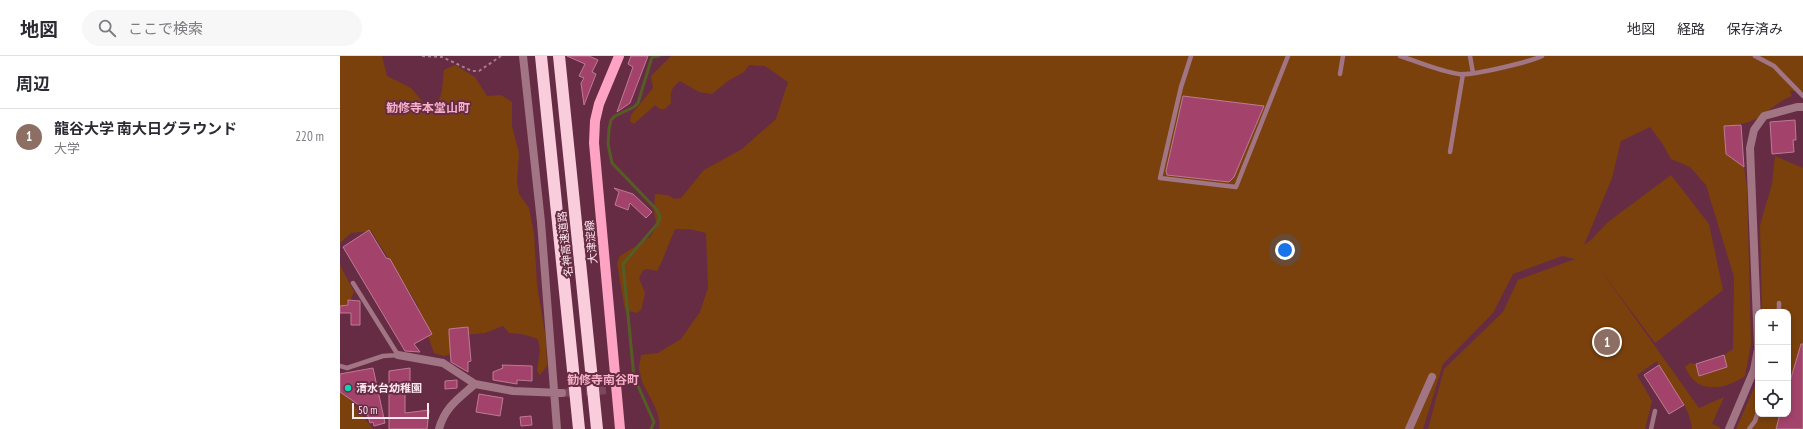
<!DOCTYPE html>
<html lang="ja">
<meta charset="utf-8">
<style>
:root{--surface:#fff;--page:#f7f7f7;--text:#2b2b33;--muted:#7c7c81;--line:#e1e1e2;--accent:#1d776e}
body{margin:0;font-family:"PT Sans Narrow","Noto Sans JP",sans-serif;background:var(--page);color:var(--text)}
.controls{position:absolute;right:12px;bottom:12px;display:grid;overflow:hidden;border-radius:8px;box-shadow:0 2px 6px #0003}
.controls button{width:36px;height:36px;display:grid;place-items:center;padding:0;border:0;border-bottom:1px solid var(--line);background:var(--surface);color:var(--text);font:20px sans-serif}
.scale{position:absolute;left:12px;bottom:10px;width:77px;box-sizing:border-box;padding-left:4px;border:2px solid #fee7ef;border-top:0;font-size:11px;line-height:14px;white-space:nowrap;color:#fee7ef;-webkit-text-stroke:3px #662c44;paint-order:stroke}
.you{position:absolute;left:945px;top:194px;width:14px;height:14px;margin:-10px;border:3px solid #fff;border-radius:50%;background:#1a73e8;box-shadow:0 0 0 6px #1a73e833}
.badge{display:grid;place-items:center;width:26px;height:26px;border-radius:50%;background:var(--accent);color:#fff;font-size:13px;font-weight:700}
.pin{position:absolute;translate:-50% -50%;border:2px solid #fff;box-shadow:0 1px 4px #0006}
.list{margin:0;padding:0;list-style:none}
h2{display:flex;justify-content:space-between;align-items:center;height:52px;margin:0;padding:0 16px;font-size:17px}
h2 small{font-size:13px;font-weight:400;color:var(--muted)}
.list li{display:grid;grid-template-columns:26px 1fr auto;gap:12px;align-items:center;box-sizing:border-box;height:56px;padding:0 16px;border-top:1px solid var(--line)}
.list b{display:block;font-size:15px;white-space:nowrap}
.list p{margin:0;font-size:13px;white-space:nowrap;color:var(--muted)}
.list em{font-size:13px;font-style:normal;color:var(--muted)}
.icon{flex:none;width:22px;height:22px;fill:none;stroke:currentColor;stroke-width:2;stroke-linecap:round;stroke-linejoin:round}
.map{position:relative;flex:none;width:1463px;height:373px;overflow:hidden}
header{display:flex;align-items:center;gap:24px;box-sizing:border-box;height:56px;padding:0 20px;background:var(--surface);border-bottom:1px solid var(--line)}
header strong{font-size:19px}
nav{display:flex;gap:22px;margin-inline-start:auto;font-size:14px}
.search{width:280px;height:36px;background:var(--page);display:flex;align-items:center;gap:10px;box-sizing:border-box;padding:0 14px;border-radius:22px;color:var(--muted);font-size:15px}
main{display:flex}
aside{flex:1;background:var(--surface)}
.map>svg:first-child{display:block}
</style>
<header>
<strong>地図</strong>
<div class="search"><svg class="icon" aria-label="search" viewBox="0 0 24 24"><circle cx="10" cy="10" r="6"/><path d="M15 15l6 6"/></svg>ここで検索</div>
<nav><a>地図</a><a>経路</a><a>保存済み</a></nav>
</header>
<main>
<aside>
<h2>周辺<small></small></h2>
<ul class="list">
<li><span class="badge" style="background:#8d6e63">1</span><div><b>龍谷大学 南大日グラウンド</b><p>大学</p></div><em>220 m</em></li>
</ul>
</aside>
<div class="map">
<svg width="1463" height="373" viewBox="0 0 1463 373">
<rect width="100%" height="100%" fill="#662c44"/>
<path fill="#7b410c" d="M 0,0 L 42,0 L 47,20 L 71,32 L 89,53 L 97,51 L 102,34 L 104,14 L 115,9 L 135,21 L 147,40 L 161,39 L 172,46 L 172,70 L 179,97 L 177,125 L 179,138 L 189,152 L 194,178 L 197,229 L 206,283 L 207,310 L 200,319 L 197,315 L 200,294 L 198,283 L 182,278 L 169,277 L 163,270 L 145,277 L 123,279 L 115,297 L 104,300 L 94,297 L 77,248 L 31,175 L 11,177 L 0,187 Z
M 331,0 L 1463,0 L 1463,35 L 1450,35 L 1452,40 C 1442,43 1437,49 1428,55 C 1412,67 1403,68 1384,71 L 1386,98 L 1404,111 L 1407,132 L 1411,288 L 1405,320 C 1385,334 1356,339 1345,311 L 1350,307 L 1356,308 L 1360,320 L 1387,311 L 1384,299 L 1393,293 L 1394,221 L 1366,129 L 1350,111 L 1331,103 L 1322,87 L 1310,71 L 1281,85 L 1272,122 L 1244,189 L 1252,183 L 1268,166 L 1331,119 L 1369,168 L 1383,234 L 1315,287 L 1260,213 L 1359,352 L 1384,341 L 1372,368 L 1380,371 L 1380,373 L 1352,373 C 1350,347 1327,328 1317,305 L 1297,319 L 1312,345 L 1305,373 L 1088,373 L 1104,313 L 1163,256 L 1178,224 L 1235,203 L 1222,200 L 1173,218 L 1153,257 L 1103,308 L 1083,373 L 319,373 C 322,349 300,334 299,312 C 299,308 301,303 301,299 L 318,297 L 341,283 L 360,256 L 368,232 L 366,177 L 349,173 L 335,173 L 322,205 L 317,215 L 308,213 L 303,214 L 299,222 L 305,237 L 301,254 L 297,257 L 285,254 L 277,207 L 280,200 L 310,181 L 317,170 L 314,156 L 315,138 L 327,139 L 335,143 L 341,142 L 364,114 L 402,93 L 436,63 L 448,26 L 425,10 L 409,9 L 404,16 L 388,25 L 372,38 L 359,36 L 340,25 C 331,32 330,36 331,47 L 325,53 L 320,53 L 315,49 L 294,68 L 290,65 L 291,59 L 313,32 L 311,20 Z
M 1435,100 L 1463,112 L 1463,373 L 1396,373 L 1415,330 L 1418,316 L 1418,358 L 1448,358 L 1448,256 L 1422,256 L 1420,169 L 1432,128 Z
M 0,209 L 14,236 L 10,245 L 0,253 Z
M 0,326 L 11,345 L 33,373 L 0,373 Z"/>
<g fill="none" stroke-linecap="round" stroke-linejoin="round">
<path stroke="#555d24" stroke-width="3" d="M 311,373 L 314,366 L 294,321 L 283,208 L 318,167 L 320,161 L 317,154 L 272,107 L 268,88 L 269,73 L 271,64 L 275,60 L 294,51 L 298,47 L 312,1 L 319,0"/>
</g>
<path fill="#a3436c" stroke="#be7b93" d="M 227,0 L 249,0 L 258,4 L 252,16 L 256,18 L 244,49 L 241,27 L 244,22 L 239,20 L 245,8 Z
M 291,0 L 308,0 L 290,47 L 277,56 L 293,11 L 288,8 Z
M 843,40 L 924,50 L 894,121 L 889,126 L 827,119 L 826,115 Z
M 1455,64 L 1456,84 L 1453,84 L 1454,96 L 1432,98 L 1430,66 Z
M 1401,69 L 1404,111 L 1386,98 L 1384,70 Z
M 274,132 L 293,138 L 312,156 L 306,162 L 290,147 L 288,154 L 275,149 L 279,136 Z
M 29,174 L 46,202 L 50,203 L 92,278 L 74,288 L 80,296 L 65,295 L 3,191 Z
M 8,244 L 20,245 L 20,269 L 11,269 L 11,257 L 0,257 L 0,250 L 8,249 Z
M 128,271 L 131,305 L 128,306 L 128,316 L 111,306 L 109,277 L 109,273 Z
M 1461,288 L 1463,288 L 1463,373 L 1436,373 L 1440,358 L 1448,358 L 1448,332 Z
M 1384,299 L 1387,311 L 1359,320 L 1356,308 Z
M 162,309 L 192,310 L 192,325 L 177,324 L 177,328 L 153,324 L 153,316 L 163,312 Z
M 1319,309 L 1344,349 L 1329,358 L 1304,319 Z
M 33,312 L 45,367 L 34,370 L 33,366 L 30,367 L 26,354 L 0,336 L 0,318 Z
M 70,312 L 70,335 L 65,335 L 65,357 L 89,354 L 87,373 L 49,373 L 49,315 Z
M 117,324 L 117,332 L 105,333 L 105,325 Z
M 139,338 L 163,342 L 160,360 L 136,356 Z
M 191,360 L 192,369 L 181,370 L 180,361 Z"/>
<g fill="none" stroke-linecap="round" stroke-linejoin="round">
<path stroke="#7d485e" stroke-width="8" stroke-dasharray="8 4" stroke-linecap="butt" d="M 222,337 L 269,334"/>
<path stroke="#a77c8d" stroke-width="2" stroke-dasharray="3 3" stroke-linecap="butt" d="M 82,0 L 102,1 L 132,15 L 139,15 L 161,0"/>
<path stroke="#a27584" stroke-width="4.5" d="M 851,0 L 841,31 L 820,122 L 896,131 L 948,0
M 1060,0 C 1079,6 1099,15 1119,18 C 1131,20 1190,6 1202,0
M 1130,0 L 1133,17
M 1415,0 L 1434,10 L 1463,40
M 1000,18 L 1003,0
M 1110,96 L 1123,18
M 1439,247 L 1439,256
M 0,310 L 7,312 L 43,300 L 58,299 L 13,227
M 1311,373 L 1315,355
M 1409,373 L 1415,365 L 1418,356"/>
<path stroke="#a27584" stroke-width="8" d="M 183,0 L 201,166 L 217,373
M 1418,290 L 1410,92 L 1414,74 L 1424,60 L 1457,51 L 1463,51
M 58,299 L 103,307 L 135,328
M 99,373 C 105,351 118,343 135,328 L 173,335 L 222,337
M 1069,373 L 1092,321
M 1389,373 L 1414,314 L 1418,293"/>
<path stroke="#fea3c4" stroke-width="10" d="M 279,0 L 259,48 L 255,65 L 254,87 L 280,373"/>
<path stroke="#facddc" stroke-width="12" d="M 201,0 L 239,373
M 219,0 L 257,373"/>
</g>
<circle fill="#0cd5b5" stroke="#662c44" stroke-width="1.5" cx="8" cy="332" r="4"/>
<g text-anchor="middle" stroke-width="4" stroke-linejoin="round" paint-order="stroke">
<g font-size="11" fill="#fee7ef" stroke="#662c44">
<text transform="translate(251 186) rotate(-95)" y="4">大津淀線</text>
<text transform="translate(225 188) rotate(-96)" y="4">名神高速道路</text>
</g>
<g font-size="11" font-weight="bold" fill="#fee7ef" stroke="#662c44" text-anchor="start">
<text x="16" y="336">清水台幼稚園</text>
</g>
<g font-size="12" font-weight="bold" fill="#f6afc7" stroke="#662c44">
<text x="88" y="56">勧修寺本堂山町</text>
<text x="263" y="328">勧修寺南谷町</text>
</g>
</g>
</svg>
<div class="controls">
<button>+</button>
<button>−</button>
<button><svg class="icon" aria-label="locate" viewBox="0 0 24 24"><circle cx="12" cy="12" r="6"/><path d="M12 2v4M12 18v4M2 12h4M18 12h4"/></svg></button>
</div>
<div class="scale">50 m</div>
<div class="you"></div>
<div class="pin badge" style="left:1267px;top:286px;background:#8d6e63">1</div>
</div>
</main>
